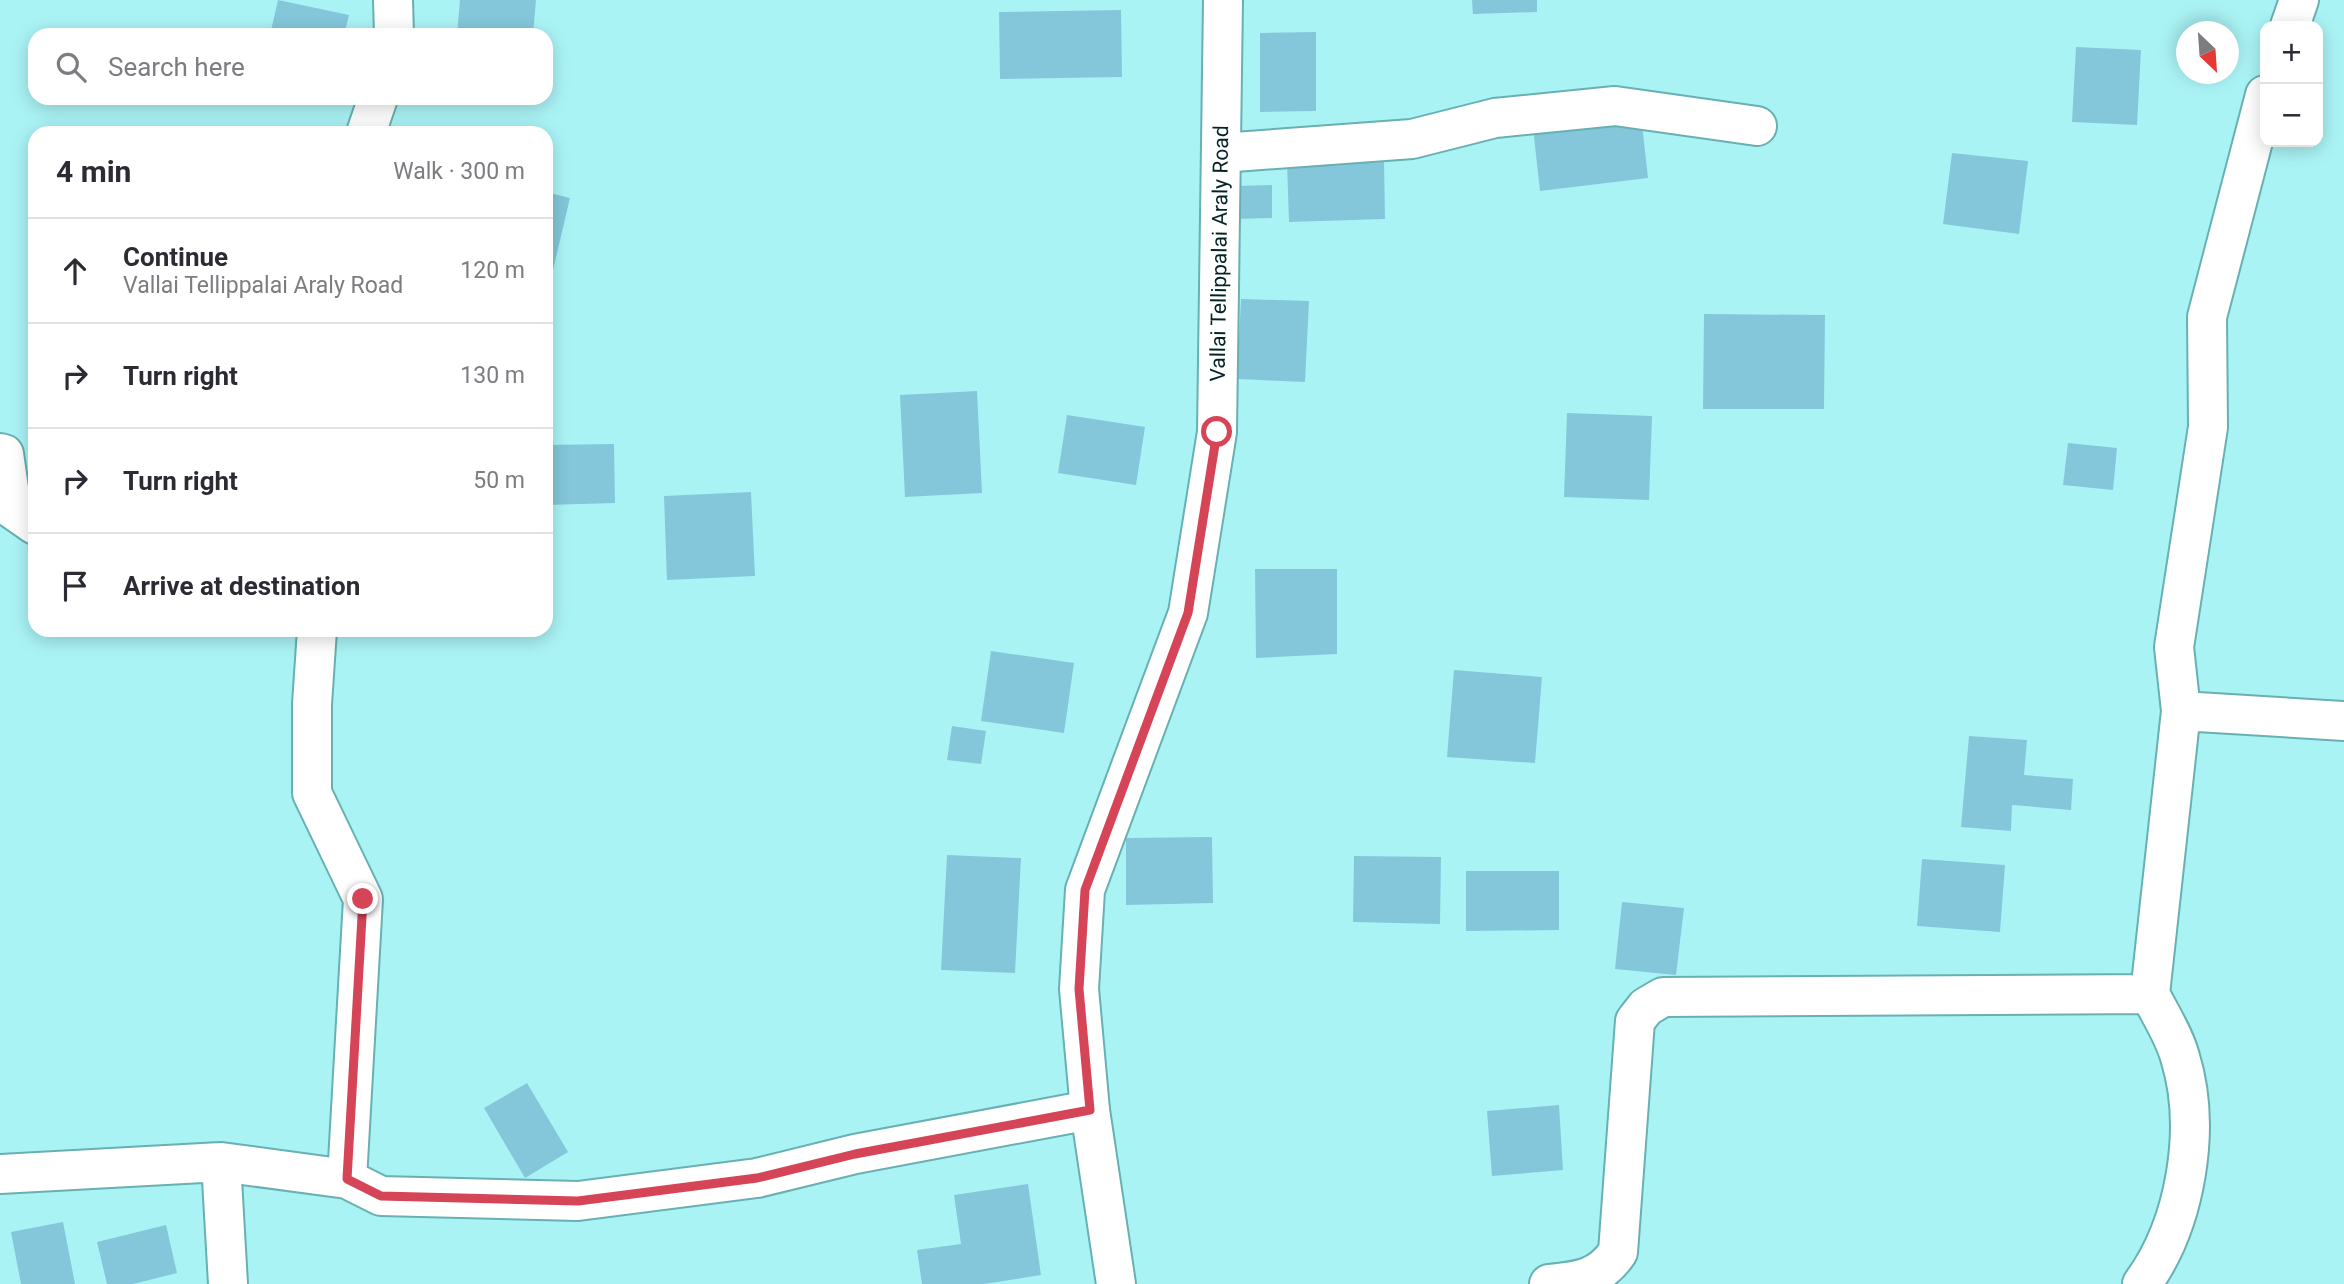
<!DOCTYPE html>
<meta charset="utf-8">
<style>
:root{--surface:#fff;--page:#f7f7f7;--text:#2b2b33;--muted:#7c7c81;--line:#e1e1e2}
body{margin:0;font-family:Roboto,sans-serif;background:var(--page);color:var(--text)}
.controls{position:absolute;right:21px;top:21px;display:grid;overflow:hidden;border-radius:14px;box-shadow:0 4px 18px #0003}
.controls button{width:63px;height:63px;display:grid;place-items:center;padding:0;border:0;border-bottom:2px solid var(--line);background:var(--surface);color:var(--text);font:35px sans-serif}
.compass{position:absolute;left:2176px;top:21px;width:63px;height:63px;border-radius:50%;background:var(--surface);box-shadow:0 4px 18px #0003;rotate:155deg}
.stop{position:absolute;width:21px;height:21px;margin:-16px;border:5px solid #d54557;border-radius:50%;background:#fff}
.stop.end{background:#d54557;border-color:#fff;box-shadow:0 2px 7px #0008}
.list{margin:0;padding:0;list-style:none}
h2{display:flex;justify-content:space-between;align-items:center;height:91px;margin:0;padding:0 28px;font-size:30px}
h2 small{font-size:23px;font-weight:400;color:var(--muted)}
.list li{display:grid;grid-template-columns:46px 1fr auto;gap:21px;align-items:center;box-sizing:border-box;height:105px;padding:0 28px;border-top:2px solid var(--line)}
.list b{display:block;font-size:26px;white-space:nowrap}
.list p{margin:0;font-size:23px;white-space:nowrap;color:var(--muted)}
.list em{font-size:23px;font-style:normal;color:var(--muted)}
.icon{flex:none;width:38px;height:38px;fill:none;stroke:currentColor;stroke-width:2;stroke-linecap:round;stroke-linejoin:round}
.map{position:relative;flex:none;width:2344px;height:1284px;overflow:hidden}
.search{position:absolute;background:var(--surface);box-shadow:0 4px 18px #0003;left:28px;top:28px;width:525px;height:77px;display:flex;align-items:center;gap:18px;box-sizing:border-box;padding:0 24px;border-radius:21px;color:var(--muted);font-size:26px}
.panel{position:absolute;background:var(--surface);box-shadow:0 4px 18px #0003;left:28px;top:126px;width:525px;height:511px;border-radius:21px}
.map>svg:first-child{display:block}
</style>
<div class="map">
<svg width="2344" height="1284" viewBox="0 0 2344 1284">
<rect width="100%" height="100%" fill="#aaf3f5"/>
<path fill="#84c7da" d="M 278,0 L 349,15 L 344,35 L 270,35 Z
M 460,0 L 536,0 L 533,35 L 457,35 Z
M 1472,0 L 1537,0 L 1537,12 L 1473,14 Z
M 1121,10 L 1122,77 L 1000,79 L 999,12 Z
M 1316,32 L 1316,111 L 1260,112 L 1260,33 Z
M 2076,47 L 2141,50 L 2137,125 L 2072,122 Z
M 1641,115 L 1648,178 L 1540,191 L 1533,128 Z
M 1952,153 L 2028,161 L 2019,234 L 1943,224 Z
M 1384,160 L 1385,219 L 1289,222 L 1287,163 Z
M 1272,185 L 1272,218 L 1234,219 L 1234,186 Z
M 546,192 L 570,198 L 549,287 L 546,287 Z
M 1241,299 L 1309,301 L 1305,382 L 1237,379 Z
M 1704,314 L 1825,315 L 1824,409 L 1703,409 Z
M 977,391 L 982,493 L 905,497 L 900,395 Z
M 1567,413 L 1652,416 L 1649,500 L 1564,497 Z
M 1067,415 L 1145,427 L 1136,485 L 1058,473 Z
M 2068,443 L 2117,448 L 2113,490 L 2063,485 Z
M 614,444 L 615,503 L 546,505 L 546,445 Z
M 751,492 L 755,576 L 667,580 L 664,496 Z
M 1255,569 L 1337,569 L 1337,654 L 1256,658 Z
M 991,651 L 1074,663 L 1064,733 L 981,721 Z
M 1454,670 L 1542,677 L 1535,763 L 1447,757 Z
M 952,726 L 986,731 L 981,764 L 947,760 Z
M 1969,736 L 2027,740 L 2024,775 L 2073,779 L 2071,810 L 2012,805 L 2011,831 L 1961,827 Z
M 1212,837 L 1213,903 L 1126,905 L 1126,838 Z
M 947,855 L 1021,858 L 1015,973 L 941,970 Z
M 1354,856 L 1441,857 L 1440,924 L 1353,922 Z
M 1922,859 L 2005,865 L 2000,932 L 1917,926 Z
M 1466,871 L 1559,871 L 1559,930 L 1466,931 Z
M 1622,902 L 1684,908 L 1676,975 L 1615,969 Z
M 527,1083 L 568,1152 L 525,1178 L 484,1108 Z
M 1559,1105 L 1563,1170 L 1492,1176 L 1487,1111 Z
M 1028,1184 L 1041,1275 L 984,1284 L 922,1284 L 917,1250 L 961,1244 L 954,1195 Z
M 63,1222 L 75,1284 L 21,1284 L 11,1232 Z
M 166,1225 L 177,1273 L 133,1284 L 107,1284 L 97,1242 Z"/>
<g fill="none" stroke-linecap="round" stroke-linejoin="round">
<defs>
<path id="minor" d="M 393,0 L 394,35
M 2290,26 L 2299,0
M 366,133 L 378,98
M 1221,153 L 1412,139 L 1495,118 L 1615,106 L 1757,126
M 0,453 L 4,454 L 12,509 L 35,525
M 317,630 L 312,704 L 312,793 L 363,899 L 347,1179
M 2181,711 L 2344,721
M 221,1162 L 228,1284
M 0,1174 L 221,1162 L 347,1179 L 381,1196 L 578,1201 L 757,1178 L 855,1154 L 1090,1110
M 1549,1284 C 1579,1281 1600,1279 1618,1252 L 1635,1021 L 1646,1007 L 1663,997 L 2150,994 L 2181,711 L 2174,647 L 2208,427 L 2207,317 L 2265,95
M 2142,1284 C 2186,1224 2202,1128 2180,1057 C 2174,1035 2160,1014 2150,994"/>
<g id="major">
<path id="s1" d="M 1116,1284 L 1090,1110 L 1079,989 L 1085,890 L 1188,613 L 1217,432 L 1223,0"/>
</g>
</defs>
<use href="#minor" stroke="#68b0b2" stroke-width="42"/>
<use href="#major" stroke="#68b0b2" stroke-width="42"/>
<use href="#minor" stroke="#fff" stroke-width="38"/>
<use href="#major" stroke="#fff" stroke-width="38"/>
</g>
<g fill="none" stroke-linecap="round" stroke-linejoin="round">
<path stroke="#d54557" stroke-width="9" d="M 363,899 L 347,1179 L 381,1196 L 578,1201 L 757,1178 L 855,1154 L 1090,1110 L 1079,989 L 1085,890 L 1188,613 L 1217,432"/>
</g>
<g text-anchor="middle" stroke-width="7" stroke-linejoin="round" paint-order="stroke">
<g font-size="21" fill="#042324" stroke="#fff">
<text dy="7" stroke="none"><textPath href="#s1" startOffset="1054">Vallai Tellippalai Araly Road</textPath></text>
</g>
</g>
</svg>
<div class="controls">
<button>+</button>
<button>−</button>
</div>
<svg class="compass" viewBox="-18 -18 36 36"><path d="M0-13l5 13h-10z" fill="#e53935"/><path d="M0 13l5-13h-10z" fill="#7c7c81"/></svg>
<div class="stop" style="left:1217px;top:432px"></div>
<div class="stop end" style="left:363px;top:899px"></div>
<div class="search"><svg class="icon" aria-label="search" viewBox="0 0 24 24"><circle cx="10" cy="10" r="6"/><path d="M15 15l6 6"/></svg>Search here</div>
<section class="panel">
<h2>4 min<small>Walk · 300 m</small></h2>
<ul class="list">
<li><svg class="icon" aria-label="ahead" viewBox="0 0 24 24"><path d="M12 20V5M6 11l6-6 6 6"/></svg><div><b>Continue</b><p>Vallai Tellippalai Araly Road</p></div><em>120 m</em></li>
<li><svg class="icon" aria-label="right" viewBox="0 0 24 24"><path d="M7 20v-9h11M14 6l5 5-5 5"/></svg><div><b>Turn right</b></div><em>130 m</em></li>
<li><svg class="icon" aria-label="right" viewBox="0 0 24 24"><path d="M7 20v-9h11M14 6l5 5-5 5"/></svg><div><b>Turn right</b></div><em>50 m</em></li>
<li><svg class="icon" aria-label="arrive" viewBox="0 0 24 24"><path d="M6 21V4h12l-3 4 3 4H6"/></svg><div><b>Arrive at destination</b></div></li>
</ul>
</section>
</div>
